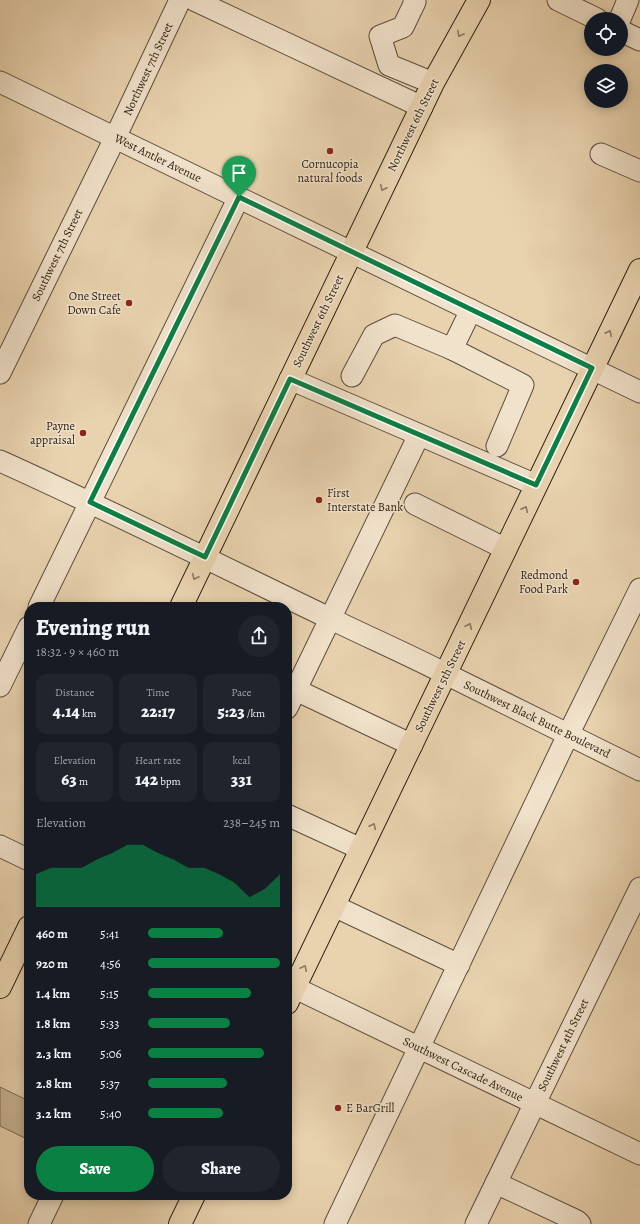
<!DOCTYPE html>
<html lang="en">
<head>
<meta charset="utf-8">
<style>
  body { margin:0; font-family:Alegreya,serif; background:#20242c; color:#f1f3f6; height:100vh; display:flex; flex-direction:column; font-size:15px; white-space:nowrap }
  * { box-sizing:border-box; margin:0 }
  p { font-size:13px; color:#9ea1a6 }
  .icon { flex:none; width:22px; height:22px; fill:none; stroke:currentColor; stroke-width:2; stroke-linecap:round; stroke-linejoin:round }
  .map { position:relative; flex:1; overflow:hidden }
  .sheet { position:absolute; left:24px; top:602px; width:268px; height:598px; display:flex; flex-direction:column; background:#171b24; border-radius:16px; box-shadow:0 2px 10px #0003 }
  .sheet>* { flex:none }
  .buttons { position:absolute; left:584px; top:12px; display:grid; gap:8px }
  .buttons a { display:grid; place-items:center; width:44px; height:44px; border-radius:50%; background:#171b24; box-shadow:0 2px 10px #0003; font-size:20px }
  .pin { position:absolute; display:grid; place-items:center; width:34px; height:34px; color:#fff; margin:-41px -17px; border-radius:50% 50% 50% 0; rotate:-45deg; box-shadow:0 0 4px #0007 }
  .pin .icon { rotate:45deg }
  .round { display:grid; place-items:center; flex:none; width:42px; height:42px; border-radius:21px; background:#20242c }
  .summary { display:flex; align-items:center; justify-content:space-between; height:68px; padding:0 12px }
  h1 { font-size:22px; font-weight:800; line-height:30px }
  .stats { display:grid; grid-template-columns:repeat(3,1fr); gap:6px; height:68px; padding:4px 12px }
  .stats div { display:grid; align-content:center; border-radius:10px; background:#20242c; text-align:center }
  .stats b { font-size:17px; font-weight:800 }
  .stats small { font-size:11px; font-weight:400 }
  .stats p { font-size:11px }
  .chart { height:112px; padding:8px 12px }
  .chart p { display:flex; justify-content:space-between }
  .chart svg { width:100%; height:72px; margin-top:4px; fill:#0b8043; opacity:.7 }
  .primary-button { display:flex; gap:8px; margin-top:auto; padding:8px 12px }
  .primary-button a { flex:1; height:46px; border-radius:24px; background:#0b8043; color:#fff; font-size:16px; font-weight:800; line-height:46px; text-align:center }
  .primary-button a+a { background:#20242c; color:#f1f3f6 }
  ul { padding:0 12px; list-style:none; font-size:13px }
  li { display:grid; grid-template-columns:64px 48px 1fr; align-items:center; height:30px }
  li i { height:10px; border-radius:5px; background:#0b8043 }
  .map>svg:first-child { display:block }
  .green { fill:#c9b595; stroke:#7b6c56 }
  .lines { fill:none; stroke-linecap:round; stroke-linejoin:round }
  .minor-casing { stroke:#5c4e3c; stroke-width:23 }
  .major-casing { stroke:#2d2216; stroke-width:24 }
  .minor { stroke:#f1e2cb; stroke-width:21 }
  .major { stroke:#e9d3af; stroke-width:22 }
  .oneway { stroke:#8b7a62 }
  .route-casing { stroke:#fff; stroke-width:8 }
  .route { stroke:#0b8043; stroke-width:5 }
  .poi-dot { fill:#8f2418; stroke:#f1e2cb; stroke-width:1.5 }
  .labels { text-anchor:middle; dominant-baseline:central; stroke-width:3; stroke-linejoin:round; paint-order:stroke }
  .street-label { font-size:12px; fill:#2d2216; stroke:#f1e2cb }
  .poi-label { font-size:12px; fill:#2d2216; stroke:#f1e2cb; text-anchor:end }
</style>
</head>
<body>
<div class="map">
<svg width="640" height="1224" viewBox="0 0 640 1224">
  <rect width="100%" height="100%" fill="#e9d3af"/>
  <filter id="stains"><feTurbulence type="fractalNoise" baseFrequency=".005" numOctaves="4"/><feColorMatrix values="0 0 0 0 .2 0 0 0 0 .09 0 0 0 0 .02 0 0 0 .5 -.17"/></filter>
  <radialGradient id="worn" r=".72"><stop offset=".6" stop-color="#630" stop-opacity="0"/><stop offset="1" stop-color="#630" stop-opacity=".3"/></radialGradient>
  <!-- green -->
  <path class="green" d="M0 1087 29 1101V1140L0 1126Z"/>
  <g class="lines">
    <!-- minor casing -->
    <g class="minor-casing">
      <g id="minor">
        <path d="M194 0 422 107"/>
        <path d="M414 0 415 2 403 27 380 36 389 65 433 83"/>
        <path d="M558 0 597 19"/>
        <path d="M620 19 628 0"/>
        <path d="M621 31 640 40"/>
        <path d="M0 82 640 392"/>
        <path d="M601 154 640 171"/>
        <path d="M471 310 452 349 523 385 497 446"/>
        <path d="M0 373 115 138 180 0"/>
        <path d="M352 376 374 335 395 325 452 349"/>
        <path d="M290 379 536 485"/>
        <path d="M0 461C111 511 219 565 329 618 368 637 409 655 448 675 512 706 576 739 640 770"/>
        <path d="M415 504 506 549"/>
        <path d="M39 607 239 197"/>
        <path d="M0 686 29 627"/>
        <path d="M296 690 412 745"/>
        <path d="M287 708 419 435"/>
        <path d="M287 815 361 849"/>
        <path d="M0 846 29 860"/>
        <path d="M334 906 459 965"/>
        <path d="M287 984 640 1154"/>
        <path d="M496 1183 577 1221 580 1224"/>
        <path d="M39 1224 53 1195"/>
        <path d="M335 1224 568 735 640 589"/>
        <path d="M476 1224 640 888"/>
      </g>
    </g>
    <!-- major casing -->
    <g class="major-casing">
      <g id="major">
        <path d="M181 607 433 83 479 0"/>
        <path d="M0 987 29 927"/>
        <path d="M287 1003 640 270"/>
        <path d="M180 1224 194 1195"/>
      </g>
    </g>
    <!-- minor -->
    <use href="#minor" class="minor"/>
    <!-- major -->
    <use href="#major" class="major"/>
  </g>
  <!-- one-way arrows -->
  <defs><path id="oneway-chevron" d="M-2-3.5L2.5 0L-2 3.5" fill="none" stroke-width="1.6" stroke-linecap="round" stroke-linejoin="round"/></defs>
  <g class="oneway">
    <use href="#oneway-chevron" transform="translate(460 34) rotate(119)"/>
    <use href="#oneway-chevron" transform="translate(383 188) rotate(116)"/>
    <use href="#oneway-chevron" transform="translate(609 333) rotate(-64)"/>
    <use href="#oneway-chevron" transform="translate(525 509) rotate(-64)"/>
    <use href="#oneway-chevron" transform="translate(195 577) rotate(116)"/>
    <use href="#oneway-chevron" transform="translate(469 626) rotate(-65)"/>
    <use href="#oneway-chevron" transform="translate(373 826) rotate(-64)"/>
    <use href="#oneway-chevron" transform="translate(304 968) rotate(-64)"/>
  </g>
  <g class="lines">
    <!-- route casing -->
    <g class="route-casing">
      <path id="route" d="M239 197 592 368 536 485 290 379 205 557 90 502Z"/>
    </g>
    <!-- route -->
    <use href="#route" class="route"/>
  </g>
  <!-- markers -->
  <g class="poi-dot">
    <circle cx="330" cy="151" r="4"/>
    <circle cx="129" cy="303" r="4"/>
    <circle cx="83" cy="433" r="4"/>
    <circle cx="319" cy="500" r="4"/>
    <circle cx="576" cy="582" r="4"/>
    <circle cx="338" cy="1108" r="4"/>
  </g>
  <g class="labels">
    <!-- street labels -->
    <g class="street-label">
      <text transform="translate(148 69) rotate(-65)">Northwest 7th Street</text>
      <text transform="translate(413 125) rotate(-64)">Northwest 6th Street</text>
      <text transform="translate(158 158) rotate(26)">West Antler Avenue</text>
      <text transform="translate(57 255) rotate(-64)">Southwest 7th Street</text>
      <text transform="translate(318 321) rotate(-64)">Southwest 6th Street</text>
      <text transform="translate(440 686) rotate(-64)">Southwest 5th Street</text>
      <text transform="translate(537 719) rotate(26)">Southwest Black Butte Boulevard</text>
      <text transform="translate(563 1045) rotate(-64)">Southwest 4th Street</text>
      <text transform="translate(463 1069) rotate(26)">Southwest Cascade Avenue</text>
    </g>
    <!-- poi labels -->
    <g class="poi-label">
      <text x="330" y="164" text-anchor="middle">Cornucopia<tspan x="330" dy="14">natural foods</tspan></text>
      <text x="121" y="296">One Street<tspan x="121" dy="14">Down Cafe</tspan></text>
      <text x="75" y="426">Payne<tspan x="75" dy="14">appraisal</tspan></text>
      <text x="327" y="493" text-anchor="start">First<tspan x="327" dy="14">Interstate Bank</tspan></text>
      <text x="568" y="575">Redmond<tspan x="568" dy="14">Food Park</tspan></text>
      <text x="346" y="1108" text-anchor="start">E BarGrill</text>
    </g>
  </g>
  <rect width="100%" height="100%" filter="url(#stains)"/>
  <rect width="100%" height="100%" fill="url(#worn)"/>
</svg>
<div class="buttons">
<a><svg class="icon" aria-label="locate" viewBox="0 0 24 24"><circle cx="12" cy="12" r="6"/><path d="M12 2v4M12 18v4M2 12h4M18 12h4"/></svg></a>
<a><svg class="icon" aria-label="layers" viewBox="0 0 24 24"><path d="M12 4l9 5-9 5-9-5zM3 14l9 5 9-5"/></svg></a>
</div>
<div class="pin" style="left:239px;top:197px;background:#1e9e55"><svg class="icon" aria-label="arrive" viewBox="0 0 24 24"><path d="M6 21V4h12l-3 4 3 4H6"/></svg></div>
<section class="sheet">
<div class="summary"><div><h1>Evening run</h1><p>18:32 · 9 × 460 m</p></div><a class="round"><svg class="icon" aria-label="share" viewBox="0 0 24 24"><path d="M12 15V3M7 8l5-5 5 5M5 13v7h14v-7"/></svg></a></div>
<div class="stats">
<div><p>Distance</p><b>4.14<small> km</small></b></div>
<div><p>Time</p><b>22:17</b></div>
<div><p>Pace</p><b>5:23<small> /km</small></b></div>
</div>
<div class="stats">
<div><p>Elevation</p><b>63<small> m</small></b></div>
<div><p>Heart rate</p><b>142<small> bpm</small></b></div>
<div><p>kcal</p><b>331</b></div>
</div>
<div class="chart"><p><span>Elevation</span>238–245 m</p>
<svg viewBox="0 0 160 44" preserveAspectRatio="none"><path d="M0 44V24L10 20L20 20L30 20L40 15L50 11L60 6L70 6L80 11L90 15L100 20L110 20L120 24L130 29L140 38L150 33L160 24V44z"/></svg>
</div>
<ul>
<li><b>460 m</b>5:41<i style="width:57%"></i></li>
<li><b>920 m</b>4:56<i style="width:100%"></i></li>
<li><b>1.4 km</b>5:15<i style="width:78%"></i></li>
<li><b>1.8 km</b>5:33<i style="width:62%"></i></li>
<li><b>2.3 km</b>5:06<i style="width:88%"></i></li>
<li><b>2.8 km</b>5:37<i style="width:60%"></i></li>
<li><b>3.2 km</b>5:40<i style="width:57%"></i></li>
</ul>
<div class="primary-button"><a>Save</a><a>Share</a></div>
</section>
</div>
</body>
</html>
